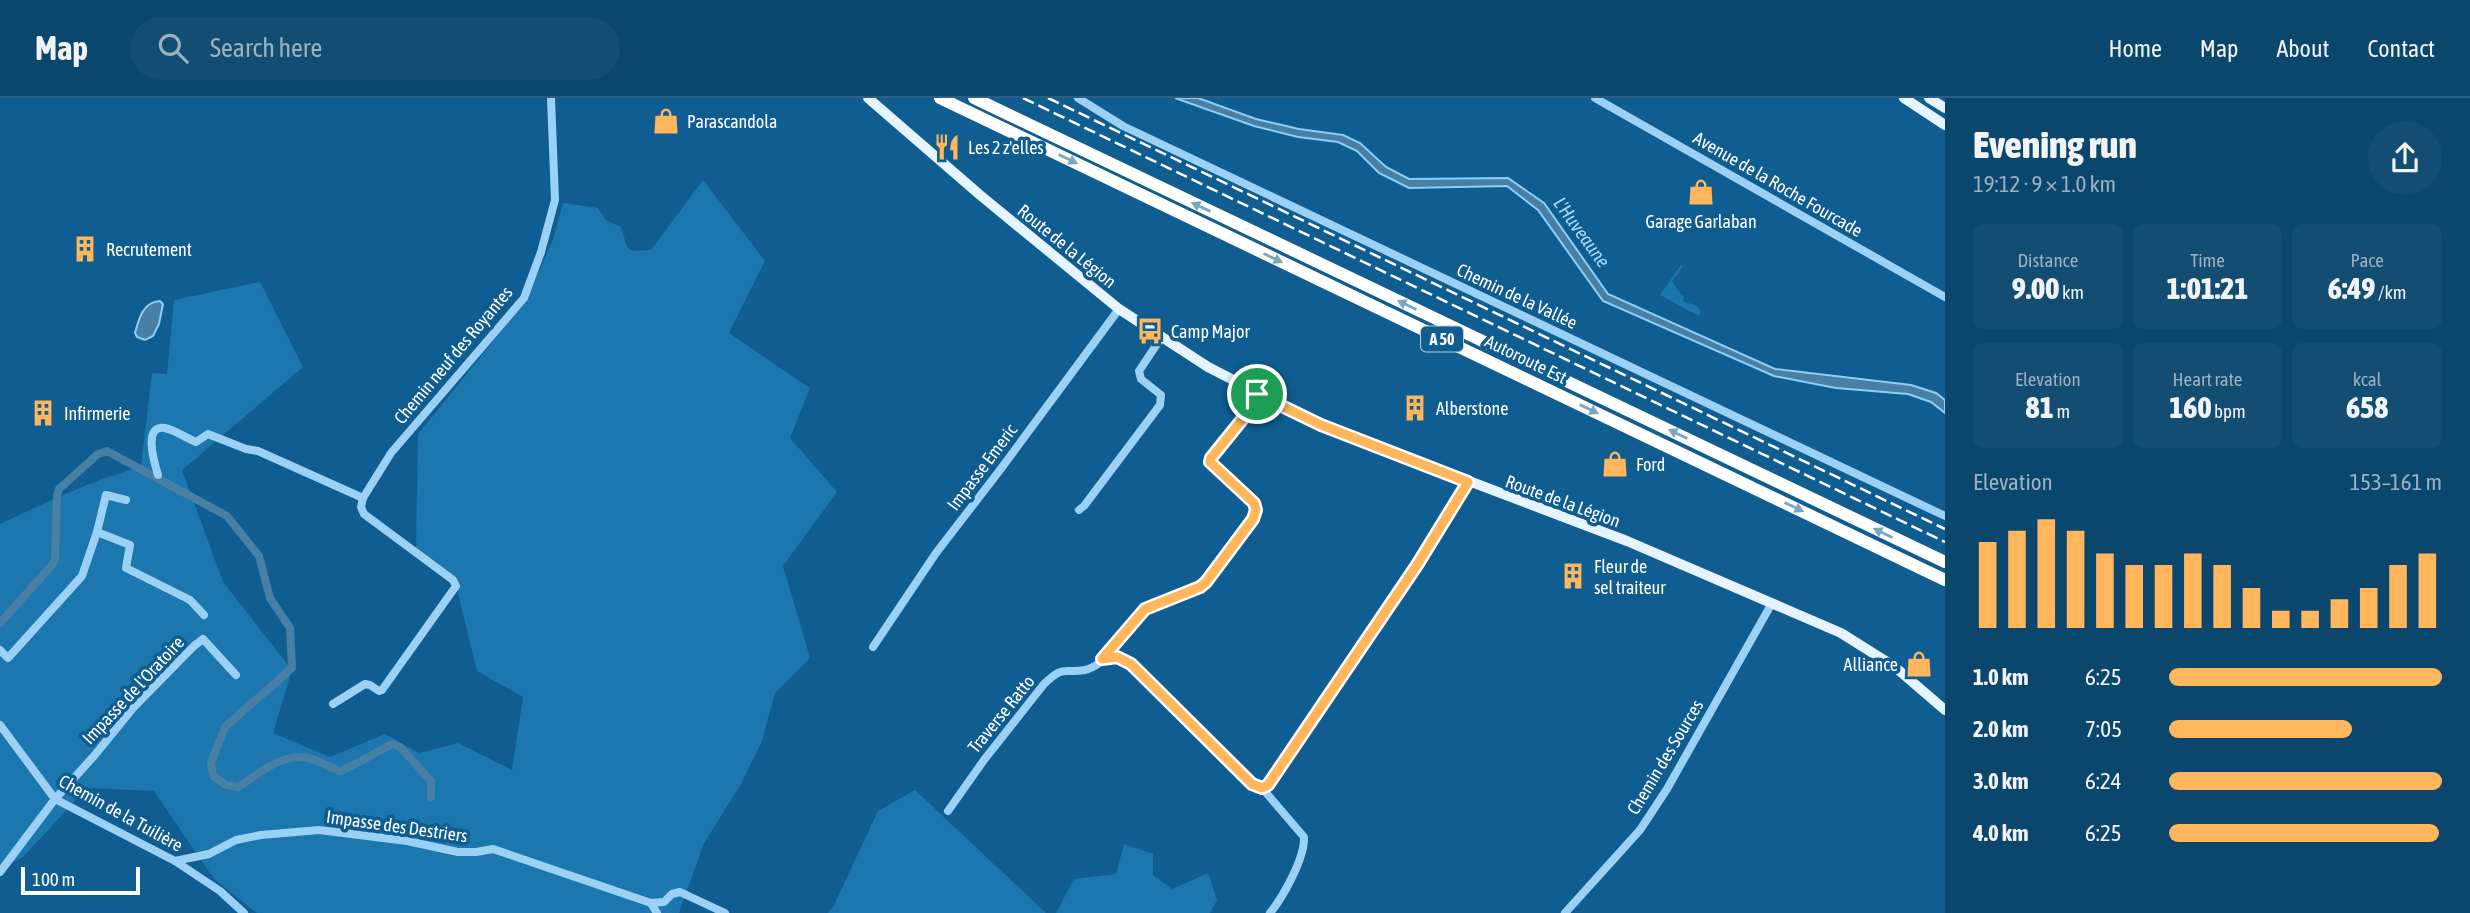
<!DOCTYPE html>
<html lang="en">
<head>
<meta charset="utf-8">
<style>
  body { margin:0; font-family:"Asap Condensed",sans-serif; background:#144d72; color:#f1f3f6; height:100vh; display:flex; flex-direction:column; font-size:26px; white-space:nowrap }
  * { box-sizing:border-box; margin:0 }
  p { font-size:23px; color:#9ab1c2 }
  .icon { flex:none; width:38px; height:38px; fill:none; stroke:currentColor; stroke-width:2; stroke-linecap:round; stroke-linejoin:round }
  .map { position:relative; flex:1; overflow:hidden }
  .panel { display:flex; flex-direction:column; background:#0b466d; width:525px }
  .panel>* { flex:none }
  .scale { position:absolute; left:21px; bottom:18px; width:119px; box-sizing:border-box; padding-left:7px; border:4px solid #fff; border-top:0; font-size:19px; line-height:24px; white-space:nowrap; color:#fff; -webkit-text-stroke:5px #0f5d91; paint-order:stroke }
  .pin { position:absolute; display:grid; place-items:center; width:60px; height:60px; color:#fff; margin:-30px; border:4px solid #fff; border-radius:50%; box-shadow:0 2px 7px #0007 }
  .round { display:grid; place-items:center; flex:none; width:74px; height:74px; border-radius:37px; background:#144d72 }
  .headline { display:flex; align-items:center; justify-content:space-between; height:119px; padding:0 28px }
  h1 { font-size:38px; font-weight:800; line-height:52px }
  .figures { display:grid; grid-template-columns:repeat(3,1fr); gap:10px; height:119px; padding:7px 28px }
  .figures div { display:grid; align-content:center; border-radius:10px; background:#144d72; text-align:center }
  .figures b { font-size:30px; font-weight:800 }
  .figures small { font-size:19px; font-weight:400 }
  .figures p { font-size:19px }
  .chart { height:196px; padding:14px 28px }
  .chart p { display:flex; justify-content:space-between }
  .chart svg { width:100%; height:126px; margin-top:7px; stroke:#ffb65c; stroke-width:6 }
  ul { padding:0 28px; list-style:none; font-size:23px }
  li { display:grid; grid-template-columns:112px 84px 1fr; align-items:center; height:52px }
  li i { height:18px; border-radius:9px; background:#ffb65c }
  header { display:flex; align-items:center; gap:42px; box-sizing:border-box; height:98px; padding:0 35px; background:#0b466d; border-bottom:2px solid #2b5e80 }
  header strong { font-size:33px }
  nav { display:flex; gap:38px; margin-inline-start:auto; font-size:24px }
  .search { width:490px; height:63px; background:#144d72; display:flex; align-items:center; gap:18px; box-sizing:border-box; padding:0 24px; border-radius:38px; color:#9ab1c2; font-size:26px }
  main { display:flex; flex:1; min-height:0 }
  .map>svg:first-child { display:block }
  .green { fill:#1d77af }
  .water { fill:#487fa5; stroke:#8bcff7; stroke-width:2 }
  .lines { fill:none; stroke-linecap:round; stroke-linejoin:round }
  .canal { stroke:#487fa5; stroke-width:8 }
  .minor { stroke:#9ad1f4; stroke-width:8 }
  .major { stroke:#e6f4ff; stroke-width:10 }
  .highway { stroke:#fff; stroke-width:12 }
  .rail { stroke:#fff; stroke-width:2.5; stroke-dasharray:12 5; stroke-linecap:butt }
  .oneway { fill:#7ba6c2 }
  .route-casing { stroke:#fff; stroke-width:14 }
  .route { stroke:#ffb65c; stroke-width:9 }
  .labels { text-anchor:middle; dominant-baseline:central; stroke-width:7; stroke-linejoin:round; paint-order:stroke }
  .shield { fill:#0f5d91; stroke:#b7cede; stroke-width:2 }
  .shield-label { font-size:16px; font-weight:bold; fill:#fff }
  .poi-label { font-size:18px; fill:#fff; stroke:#0f5d91; text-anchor:start }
  .street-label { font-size:18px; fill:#fff; stroke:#0f5d91 }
  .water-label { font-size:19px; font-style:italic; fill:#a6dafb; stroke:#0f5d91 }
</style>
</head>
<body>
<header>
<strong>Map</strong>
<div class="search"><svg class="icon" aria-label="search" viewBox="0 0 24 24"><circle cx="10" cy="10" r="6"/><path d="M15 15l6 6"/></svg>Search here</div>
<nav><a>Home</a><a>Map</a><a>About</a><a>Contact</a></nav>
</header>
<main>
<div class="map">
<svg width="1945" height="815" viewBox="0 0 1945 815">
  <rect width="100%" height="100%" fill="#0f5d91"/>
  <!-- green -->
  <g class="green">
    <path d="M703 82 765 163 729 235 810 290 790 340 837 394 783 468 810 560 775 595 762 643 740 688 704 745 679 815H257L214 781 154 693 87 690 23 759 0 771V426C47 404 92 382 141 369L152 275 167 276 174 202 260 184 303 269 182 372 223 484 292 572 273 635 330 659 385 636 419 655 458 645 512 672 523 599 477 573 455 483 416 450 418 336 527 201 554 139 563 105 598 110 606 122 621 129 627 149 633 153 651 152Z"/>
    <path d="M1681 167 1683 169 1672 183 1679 194 1684 198 1683 203 1696 208 1701 213 1699 218 1660 197Z"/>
    <path d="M915 692 1046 815H828L834 807 878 713Z"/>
    <path d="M1124 746 1153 756V777L1172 791 1208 775 1217 802 1210 815H1056L1074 781 1116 776Z"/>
  </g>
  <!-- water -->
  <g class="water">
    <path d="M1175 0H1198L1256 21 1299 31 1343 37 1360 45 1386 69 1409 81 1508 80 1544 105 1608 196 1775 271 1911 287 1936 295 1945 302V315L1931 304 1908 296 1836 290 1774 278 1603 203 1538 112 1507 88 1409 90 1379 75 1357 53 1338 44 1298 39 1254 28Z"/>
    <path d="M160 203 163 206 159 226 153 238 145 242 137 239 135 235C139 220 143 204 160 203Z"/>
  </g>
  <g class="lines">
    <!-- canal -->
    <path class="canal" d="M0 525 52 467 55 461 57 398 59 391 98 356 107 353 227 418 259 458 270 500 290 530 292 570 225 629 211 665 213 678 226 687 239 689C259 675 281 655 308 660 318 662 329 669 339 673L344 672 392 646 400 649 431 683V699"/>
    <!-- minor -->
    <g class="minor">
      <path d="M1078 0 1123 28 1945 418"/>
      <path d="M1595 0 1945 199"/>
      <path d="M158 377C155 367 142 326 165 330 175 332 186 340 196 344L208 336 246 351 258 353 363 400"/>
      <path d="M1079 412 1084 408 1160 307 1161 297 1141 281 1139 273 1161 240"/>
      <path d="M97 434 106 397 126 402"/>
      <path d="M873 549 936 455 1000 372 1119 211"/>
      <path d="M0 552 8 560 82 478 97 434 130 447 126 470 190 502 204 517"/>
      <path d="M1102 561 1145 511 1200 489 1206 484 1253 421 1256 412 1254 405 1210 364 1211 360 1249 313 1257 296"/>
      <path d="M333 606 365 586 370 587 379 593 382 592 456 488 453 482 364 416 361 409 363 400 391 355 524 200 541 154 555 102 551 0"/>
      <path d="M0 627 55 701 175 763 220 793 244 815"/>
      <path d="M1262 690 1304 739C1305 760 1283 799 1270 815"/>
      <path d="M948 713 984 662 1044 586C1065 566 1062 576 1085 572 1104 568 1106 548 1131 566L1252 686 1262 690 1268 686 1417 467 1468 385"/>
      <path d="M175 763 209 756 236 742 261 737 319 732 407 743 458 754H476L493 751 651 805 664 804 672 796 680 794 725 815"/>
      <path d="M0 774 55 701 94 658 134 609 194 548 203 541 236 577"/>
      <path d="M651 805 657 815"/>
      <path d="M1565 815 1640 732 1667 691 1772 505"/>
    </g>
    <!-- major -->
    <g class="major">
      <path d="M868 0 980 97 1119 211 1208 269 1321 327 1627 443 1841 535 1895 569 1945 612"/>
      <path d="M1904 0 1945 27"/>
      <path d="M1929 0 1945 10"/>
    </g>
    <!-- highway -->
    <g class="highway">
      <path d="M940 0 1945 482"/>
      <path d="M974 0 1945 464"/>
    </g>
    <!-- rail -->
    <g class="rail">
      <path d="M1023 0 1945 444"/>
      <path d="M1048 0 1945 431"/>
    </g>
  </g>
  <!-- one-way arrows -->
  <defs><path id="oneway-solid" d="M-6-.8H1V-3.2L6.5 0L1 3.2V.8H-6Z" transform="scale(1.75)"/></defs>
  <g class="oneway">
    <use href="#oneway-solid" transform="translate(1068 61) rotate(26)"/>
    <use href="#oneway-solid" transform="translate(1201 109) rotate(-155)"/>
    <use href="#oneway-solid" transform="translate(1273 160) rotate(26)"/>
    <use href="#oneway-solid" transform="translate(1407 207) rotate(-155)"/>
    <use href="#oneway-solid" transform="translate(1589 311) rotate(26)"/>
    <use href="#oneway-solid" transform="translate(1678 336) rotate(-154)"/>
    <use href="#oneway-solid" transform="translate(1794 409) rotate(26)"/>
    <use href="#oneway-solid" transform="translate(1883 435) rotate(-154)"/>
  </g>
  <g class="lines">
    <!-- route casing -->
    <g class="route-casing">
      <path id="route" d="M1257 296 1321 327 1468 384 1417 467 1268 687 1262 690 1252 686 1131 566 1117 559 1102 561 1145 511 1200 489 1206 484 1253 421 1256 412 1254 405 1210 364 1211 360 1249 313Z"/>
    </g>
    <!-- route -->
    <use href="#route" class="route"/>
  </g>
  <!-- icons -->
  <defs>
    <g id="shop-bare" transform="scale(2.1)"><path d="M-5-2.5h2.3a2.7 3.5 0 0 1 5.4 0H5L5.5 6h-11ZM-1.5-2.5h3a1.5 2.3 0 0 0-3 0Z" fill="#ffb65c" stroke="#0f5d91" stroke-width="2.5" paint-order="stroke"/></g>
    <g id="restaurant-bare" transform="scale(2.1)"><path d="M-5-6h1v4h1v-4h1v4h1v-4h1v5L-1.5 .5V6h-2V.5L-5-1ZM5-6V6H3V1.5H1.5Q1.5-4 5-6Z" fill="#ffb65c" stroke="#0f5d91" stroke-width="2.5" paint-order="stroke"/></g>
    <g id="building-bare" transform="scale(2.1)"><path d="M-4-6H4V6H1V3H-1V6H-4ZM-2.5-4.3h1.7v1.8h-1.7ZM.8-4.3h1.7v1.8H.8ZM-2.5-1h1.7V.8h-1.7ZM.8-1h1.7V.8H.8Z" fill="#ffb65c" stroke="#0f5d91" stroke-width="2.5" paint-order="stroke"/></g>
    <g id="bus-bare" transform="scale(2.1)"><path d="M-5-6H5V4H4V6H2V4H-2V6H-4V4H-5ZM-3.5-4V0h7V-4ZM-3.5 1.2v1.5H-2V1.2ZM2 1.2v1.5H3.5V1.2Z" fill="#ffb65c" stroke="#0f5d91" stroke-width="2.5" paint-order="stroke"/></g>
  </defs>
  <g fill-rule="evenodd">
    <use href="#shop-bare" x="666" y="23"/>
    <use href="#restaurant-bare" x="947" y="49"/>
    <use href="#shop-bare" x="1701" y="94"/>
    <use href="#building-bare" x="85" y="151"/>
    <use href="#bus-bare" x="1150" y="233"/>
    <use href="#building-bare" x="1415" y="310"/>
    <use href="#building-bare" x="43" y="315"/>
    <use href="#shop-bare" x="1615" y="366"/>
    <use href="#building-bare" x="1573" y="478"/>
    <use href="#shop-bare" x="1919" y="566"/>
  </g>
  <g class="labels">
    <!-- shield labels -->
    <rect class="shield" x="1421" y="228.5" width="42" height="25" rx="5"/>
    <g class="shield-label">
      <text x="1442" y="241">A 50</text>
    </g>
    <!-- poi labels -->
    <g class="poi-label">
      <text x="687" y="23">Parascandola</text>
      <text x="968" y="49">Les 2 z'elles</text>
      <text x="1701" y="123" text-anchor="middle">Garage Garlaban</text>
      <text x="106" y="151">Recrutement</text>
      <text x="1171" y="233">Camp Major</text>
      <text x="1436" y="310">Alberstone</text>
      <text x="64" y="315">Infirmerie</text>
      <text x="1636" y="366">Ford</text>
      <text x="1594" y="468">Fleur de<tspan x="1594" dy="21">sel traiteur</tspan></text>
      <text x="1898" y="566" text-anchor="end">Alliance</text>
    </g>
    <!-- street labels -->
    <g class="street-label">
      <text transform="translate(1778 86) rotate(30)">Avenue de la Roche Fourcade</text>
      <text transform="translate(1067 148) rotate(39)">Route de la Légion</text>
      <text transform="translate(1517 198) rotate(25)">Chemin de la Vallée</text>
      <text transform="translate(453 257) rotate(-50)">Chemin neuf des Royantes</text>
      <text transform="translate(1526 261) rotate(26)">Autoroute Est</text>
      <text transform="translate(982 369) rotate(-53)">Impasse Emeric</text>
      <text transform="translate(1563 403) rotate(20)">Route de la Légion</text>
      <text transform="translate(133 592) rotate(-47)">Impasse de l'Oratoire</text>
      <text transform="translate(1001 616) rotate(-51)">Traverse Ratto</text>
      <text transform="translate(1665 659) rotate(-59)">Chemin des Sources</text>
      <text transform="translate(121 715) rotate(29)">Chemin de la Tuilière</text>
      <text transform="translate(397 728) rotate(8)">Impasse des Destriers</text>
    </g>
    <!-- water labels -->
    <g class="water-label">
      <text transform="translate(1582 134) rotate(54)">L'Huveaune</text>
    </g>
  </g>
</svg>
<div class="scale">100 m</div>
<div class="pin" style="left:1257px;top:296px;background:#1e9e55"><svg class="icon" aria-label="arrive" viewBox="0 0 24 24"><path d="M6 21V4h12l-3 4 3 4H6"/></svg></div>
</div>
<section class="panel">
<div class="headline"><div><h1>Evening run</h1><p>19:12 · 9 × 1.0 km</p></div><a class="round"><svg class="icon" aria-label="share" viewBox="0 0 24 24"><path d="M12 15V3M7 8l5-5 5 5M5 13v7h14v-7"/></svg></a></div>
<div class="figures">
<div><p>Distance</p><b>9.00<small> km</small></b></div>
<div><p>Time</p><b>1:01:21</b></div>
<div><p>Pace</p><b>6:49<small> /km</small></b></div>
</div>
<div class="figures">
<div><p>Elevation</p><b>81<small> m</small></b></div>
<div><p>Heart rate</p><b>160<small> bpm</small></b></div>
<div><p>kcal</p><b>658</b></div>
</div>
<div class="chart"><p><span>Elevation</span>153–161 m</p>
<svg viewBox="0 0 160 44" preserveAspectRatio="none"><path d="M5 44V14M15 44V10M25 44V6M35 44V10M45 44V18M55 44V22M65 44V22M75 44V18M85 44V22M95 44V30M105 44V38M115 44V38M125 44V34M135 44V30M145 44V22M155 44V18"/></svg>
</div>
<ul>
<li><b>1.0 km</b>6:25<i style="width:100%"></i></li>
<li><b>2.0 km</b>7:05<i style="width:67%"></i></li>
<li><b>3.0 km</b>6:24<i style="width:100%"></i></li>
<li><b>4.0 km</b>6:25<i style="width:99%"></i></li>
</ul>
</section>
</main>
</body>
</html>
